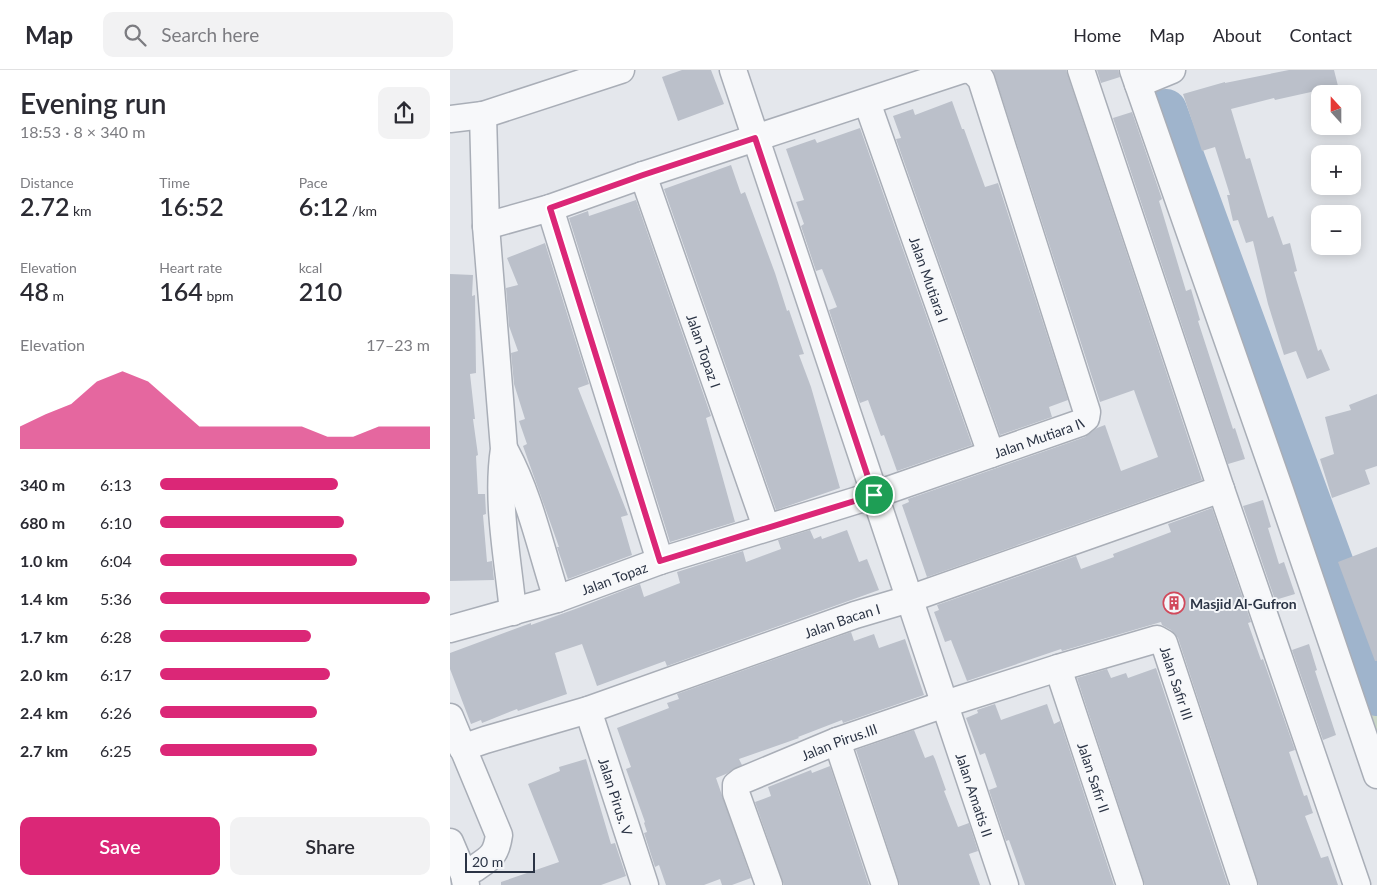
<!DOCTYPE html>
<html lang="en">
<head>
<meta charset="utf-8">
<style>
  body { margin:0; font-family:Lato,sans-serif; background:#f2f2f3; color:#2b2b33; height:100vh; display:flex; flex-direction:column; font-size:19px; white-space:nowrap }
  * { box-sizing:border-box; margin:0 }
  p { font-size:16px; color:#7c7c81 }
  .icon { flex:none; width:28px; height:28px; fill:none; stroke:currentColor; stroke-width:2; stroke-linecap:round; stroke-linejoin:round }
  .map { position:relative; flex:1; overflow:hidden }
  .side { display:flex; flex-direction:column; background:#fff; width:450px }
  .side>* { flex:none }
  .needle { width:32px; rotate:339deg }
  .tools { position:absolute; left:861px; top:15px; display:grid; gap:10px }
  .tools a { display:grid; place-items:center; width:50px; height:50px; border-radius:10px; background:#fff; box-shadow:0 2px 12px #0003; font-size:25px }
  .scale { position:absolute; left:15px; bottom:12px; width:70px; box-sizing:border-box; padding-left:5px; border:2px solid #2b3445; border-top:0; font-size:14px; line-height:18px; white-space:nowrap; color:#2b3445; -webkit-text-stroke:4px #f4f6f9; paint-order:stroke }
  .pin { position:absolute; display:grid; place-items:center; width:42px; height:42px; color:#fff; margin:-21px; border:2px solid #fff; border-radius:50%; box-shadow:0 1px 5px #0007 }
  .round { display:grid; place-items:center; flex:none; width:52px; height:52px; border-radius:10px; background:#f2f2f3 }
  .headline { display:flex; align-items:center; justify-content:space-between; height:85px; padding:0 20px }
  h1 { font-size:28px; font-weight:600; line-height:38px }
  .metrics { display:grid; grid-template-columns:repeat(3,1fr); gap:8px; height:85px; padding:5px 20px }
  .metrics div { display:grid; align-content:center }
  .metrics b { font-size:25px; font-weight:600 }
  .metrics small { font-size:14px; font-weight:400 }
  .metrics p { font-size:14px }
  .chart { height:140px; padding:10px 20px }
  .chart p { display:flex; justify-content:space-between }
  .chart svg { width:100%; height:90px; margin-top:5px; fill:#db2777; opacity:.7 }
  .cta { display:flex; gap:10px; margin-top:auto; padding:10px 20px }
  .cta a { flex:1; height:58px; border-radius:10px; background:#db2777; color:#fff; font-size:20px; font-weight:600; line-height:58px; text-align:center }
  .cta a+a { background:#f2f2f3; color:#2b2b33 }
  ul { padding:0 20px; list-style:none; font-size:16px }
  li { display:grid; grid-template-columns:80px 60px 1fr; align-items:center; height:38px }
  li i { height:12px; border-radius:6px; background:#db2777 }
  header { display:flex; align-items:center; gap:30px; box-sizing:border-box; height:70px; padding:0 25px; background:#fff; border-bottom:1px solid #e1e1e2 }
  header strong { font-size:24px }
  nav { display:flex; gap:28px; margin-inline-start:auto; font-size:18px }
  .search { width:350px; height:45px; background:#f2f2f3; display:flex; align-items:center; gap:12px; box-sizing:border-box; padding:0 18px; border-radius:10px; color:#7c7c81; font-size:19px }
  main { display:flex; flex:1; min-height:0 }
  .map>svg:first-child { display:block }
  .green { fill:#c9d6c5 }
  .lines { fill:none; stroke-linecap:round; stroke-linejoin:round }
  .river { stroke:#9fb4cc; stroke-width:42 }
  .building { fill:#bbc0ca }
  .minor-casing { stroke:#a9aeb7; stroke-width:29 }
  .minor { stroke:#f7f8fa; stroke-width:26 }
  .route-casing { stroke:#fff; stroke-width:10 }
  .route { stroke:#db2777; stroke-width:6 }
  .labels { text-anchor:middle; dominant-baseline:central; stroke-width:4; stroke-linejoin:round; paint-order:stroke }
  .street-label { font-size:14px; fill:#2b3445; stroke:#f4f6f9 }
  .poi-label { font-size:14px; font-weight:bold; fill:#2b3445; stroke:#f4f6f9; text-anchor:start }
</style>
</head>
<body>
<header>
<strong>Map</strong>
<div class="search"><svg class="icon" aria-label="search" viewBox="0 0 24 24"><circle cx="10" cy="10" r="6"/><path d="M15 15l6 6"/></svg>Search here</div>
<nav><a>Home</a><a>Map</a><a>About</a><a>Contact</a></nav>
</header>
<main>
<section class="side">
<div class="headline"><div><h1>Evening run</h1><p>18:53 · 8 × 340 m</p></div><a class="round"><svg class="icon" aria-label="share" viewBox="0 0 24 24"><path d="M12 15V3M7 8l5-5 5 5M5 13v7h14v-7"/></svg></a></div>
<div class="metrics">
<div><p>Distance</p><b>2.72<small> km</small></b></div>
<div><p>Time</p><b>16:52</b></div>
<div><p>Pace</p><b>6:12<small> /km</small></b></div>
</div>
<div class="metrics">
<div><p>Elevation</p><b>48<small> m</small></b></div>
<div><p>Heart rate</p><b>164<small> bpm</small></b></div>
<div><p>kcal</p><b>210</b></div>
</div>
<div class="chart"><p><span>Elevation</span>17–23 m</p>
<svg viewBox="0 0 160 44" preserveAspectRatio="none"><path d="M0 44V33L10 27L20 22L30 11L40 6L50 11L60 22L70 33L80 33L90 33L100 33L110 33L120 38L130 38L140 33L150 33L160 33V44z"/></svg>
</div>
<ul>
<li><b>340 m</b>6:13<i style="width:66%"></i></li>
<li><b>680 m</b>6:10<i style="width:68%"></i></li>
<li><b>1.0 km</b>6:04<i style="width:73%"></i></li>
<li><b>1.4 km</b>5:36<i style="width:100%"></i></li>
<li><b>1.7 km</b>6:28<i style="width:56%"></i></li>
<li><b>2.0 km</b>6:17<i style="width:63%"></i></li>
<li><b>2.4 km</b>6:26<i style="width:58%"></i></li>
<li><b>2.7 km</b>6:25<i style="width:58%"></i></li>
</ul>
<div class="cta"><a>Save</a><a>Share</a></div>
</section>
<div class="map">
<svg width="927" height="815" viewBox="0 0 927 815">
  <rect width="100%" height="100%" fill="#e4e7ec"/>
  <!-- green -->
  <path class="green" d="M683 0H704L716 40 901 543 927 624V705Z"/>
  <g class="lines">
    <!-- river -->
    <path class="river" d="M716 40 901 543 927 625"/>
  </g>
  <!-- building -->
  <g class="building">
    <path d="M232 0H261L274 34 228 51 212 7Z"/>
    <path d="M543 0H616L752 410 477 507 452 435 459 432 458 429 635 367 647 358 655 355 671 401 708 387 684 320 650 332Z"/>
    <path d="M647 0H668L670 7 651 13Z"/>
    <path d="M839 0H884L888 16 825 30 824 28 781 39 796 89 800 88 818 148 823 146 833 175 840 173 847 201 844 202 868 281 871 279 880 300 857 309 846 281 834 285 818 234 803 171 796 173 788 150 783 151 777 125H780L765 77 752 81 733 24 775 12V13Z"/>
    <path d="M502 31 512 59H514L535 117 548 113 618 330 599 337 602 347 550 365 446 69 451 68 443 46 463 39 465 45Z"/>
    <path d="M682 42 712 129 709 131 736 221 741 219 750 250 748 251 783 359 785 358 795 389 778 394 663 48Z"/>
    <path d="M410 58 522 375 447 401 434 365 431 366 418 330 410 333 407 325 379 240 387 237 372 199 366 201 351 156 354 154 346 132 354 130 336 79 365 69 367 73Z"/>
    <path d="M281 95 291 124 295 122 325 203 337 241 339 240 354 284 349 285 361 317 390 418 326 440 214 119Z"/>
    <path d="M186 130 261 346 256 348 285 452 220 472 119 148 138 141 139 146Z"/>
    <path d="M95 173 139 314 128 318 178 445 171 447 182 485 118 509 107 477H109L73 376 77 374 69 351 75 349 64 314 61 283 68 281 59 256 56 218 68 215 57 188Z"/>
    <path d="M0 204 23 205 22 226 25 225 26 303 20 304 25 349H23L28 385 26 386 28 424H35L36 444 33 445 37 492 42 491 44 510 0 511Z"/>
    <path d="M927 324V396L915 400 920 414 882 428 870 389 884 384 875 347 901 340 899 335Z"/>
    <path d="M813 430 821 457 818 458 829 494 834 492 845 524 825 530 793 436Z"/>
    <path d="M762 438 801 552 798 553 811 590 813 589 845 680 839 682 854 726 857 725 863 743 855 746 871 788 878 786 888 815H809L728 568 721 560 712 555 711 552 612 581 611 579 517 611 501 570 495 572 484 542 489 540 487 535 626 486 631 499 664 487 663 484 721 462 718 454Z"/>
    <path d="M360 460 364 469 371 466 372 469 397 460 409 492 417 489 429 520 217 596 215 591 147 616 132 574 105 583 117 624 68 641 67 639 32 653 31 650 21 654 0 599V583L81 553V555L128 538 190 514 194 527 230 513 227 502 293 481 296 492 331 479 328 470Z"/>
    <path d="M927 477V591H925L888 492Z"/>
    <path d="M401 562 404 571 424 564 429 578 455 569 474 625 393 653 392 650 348 667 349 668 289 689 292 695 276 704 266 708 301 808 282 815H272L270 809 254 815H216L209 795 205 797 194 763 197 762 194 753 195 752 176 699 181 697 167 658 219 638 217 633 229 629 227 624Z"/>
    <path d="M859 574 867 600 865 601 886 665 873 670 842 580Z"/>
    <path d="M706 598 778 815H695L627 608 657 599 661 608 676 603 678 608Z"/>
    <path d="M545 634 551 650 597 634 604 654 610 651 664 815H575L559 770 556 771 539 720 547 717 535 683 530 685 516 648 528 643 527 640Z"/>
    <path d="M464 660 475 688 483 685 485 689 496 720 494 721 508 757 519 753 528 781 519 784 530 815H450L406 680Z"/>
    <path d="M136 689 161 774 165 773 176 806 151 815H51V812L109 792 78 714 110 701 109 697Z"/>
    <path d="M380 696 419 815H334L305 732 321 726 318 717 361 700 362 703Z"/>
  </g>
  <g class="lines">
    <!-- minor casing -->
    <g class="minor-casing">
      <g id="minor">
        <path id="s1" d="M283 0 555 815"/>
        <path d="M631 0 771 419 907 815"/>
        <path d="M683 0 830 420 927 705"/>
        <path d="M688 14 722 0"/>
        <path id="s2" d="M417 32 541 384"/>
        <path d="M33 45 36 156 54 379C46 432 58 489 63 542"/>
        <path d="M0 49 33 45 171 0"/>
        <path id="s3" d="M193 105 316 457"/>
        <path d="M100 138 210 491"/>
        <path d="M36 156 100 138 193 105 512 0"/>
        <path d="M56 382C80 427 91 480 107 529"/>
        <path id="s4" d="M0 559 107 529 210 491 424 425 630 353 636 348 637 342 531 9 523 1 518 0"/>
        <path id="s5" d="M608 598 680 815"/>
        <path id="s6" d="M138 640 195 815"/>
        <path d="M0 647 49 765C46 786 40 788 24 799"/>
        <path d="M387 671 435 815"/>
        <path id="s7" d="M12 678 35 670 138 640 405 545 459 529 771 419"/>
        <path d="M0 772 14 805 16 815"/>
        <path id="s8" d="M319 815 286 723V715L291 711 387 671 495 634 608 598 707 569 714 573 794 815"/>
      </g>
    </g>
    <!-- minor -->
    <use href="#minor" class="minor"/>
  </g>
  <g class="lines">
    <!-- route casing -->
    <g class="route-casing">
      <path id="route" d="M305 68 424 425 210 491 100 138 193 105Z"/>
    </g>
    <!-- route -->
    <use href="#route" class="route"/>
  </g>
  <!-- icons -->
  <defs>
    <g id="building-ring" transform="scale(1.125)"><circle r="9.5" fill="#f4f6f9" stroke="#d1495b" stroke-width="1.5"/><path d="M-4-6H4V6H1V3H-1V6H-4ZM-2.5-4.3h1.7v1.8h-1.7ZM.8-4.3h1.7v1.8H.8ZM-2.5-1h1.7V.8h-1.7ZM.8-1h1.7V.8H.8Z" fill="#d1495b"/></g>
  </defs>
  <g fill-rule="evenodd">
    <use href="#building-ring" x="724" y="533"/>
  </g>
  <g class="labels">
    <!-- street labels -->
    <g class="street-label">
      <text stroke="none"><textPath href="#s2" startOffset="188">Jalan Mutiara I</textPath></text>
      <text stroke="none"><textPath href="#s3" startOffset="186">Jalan Topaz I</textPath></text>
      <text stroke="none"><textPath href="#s4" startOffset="619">Jalan Mutiara II</textPath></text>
      <text stroke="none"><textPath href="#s4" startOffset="172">Jalan Topaz</textPath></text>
      <text stroke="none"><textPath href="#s7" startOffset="401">Jalan Bacan I</textPath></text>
      <text stroke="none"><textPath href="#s8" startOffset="602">Jalan Safir III</textPath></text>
      <text stroke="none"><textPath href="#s8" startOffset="218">Jalan Pirus.III</textPath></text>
      <text stroke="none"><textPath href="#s5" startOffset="115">Jalan Safir II</textPath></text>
      <text stroke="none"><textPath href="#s1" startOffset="764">Jalan Amatis II</textPath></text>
      <text stroke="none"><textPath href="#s6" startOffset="91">Jalan Pirus. V</textPath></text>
    </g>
    <!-- poi labels -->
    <g class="poi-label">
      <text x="740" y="533">Masjid Al-Gufron</text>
    </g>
  </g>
</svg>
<div class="tools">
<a><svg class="needle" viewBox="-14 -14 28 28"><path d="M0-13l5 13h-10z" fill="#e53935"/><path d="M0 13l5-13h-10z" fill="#7c7c81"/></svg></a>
<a>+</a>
<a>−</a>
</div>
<div class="scale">20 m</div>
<div class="pin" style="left:424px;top:425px;background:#1e9e55"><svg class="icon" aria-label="arrive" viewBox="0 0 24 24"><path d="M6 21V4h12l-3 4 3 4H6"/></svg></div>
</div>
</main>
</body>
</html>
